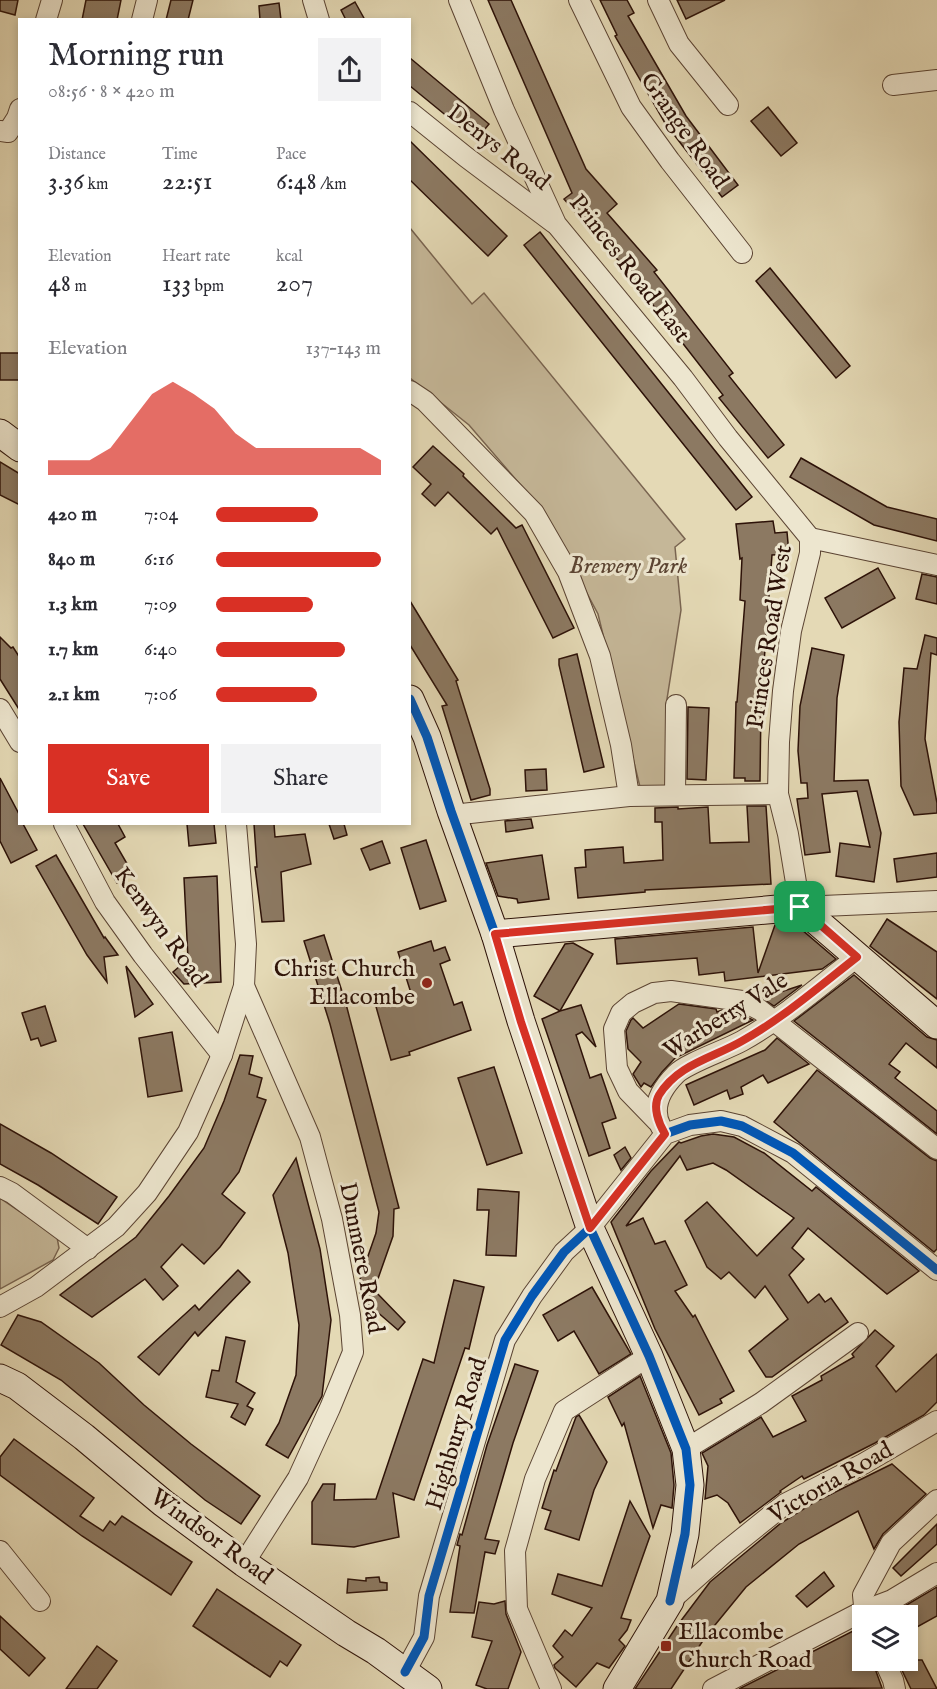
<!DOCTYPE html>
<html lang="en">
<head>
<meta charset="utf-8">
<style>
  body { margin:0; font-family:"IM FELL English",serif; background:#f2f2f3; color:#2b2b33; height:100vh; display:flex; flex-direction:column; font-size:22px; white-space:nowrap }
  * { box-sizing:border-box; margin:0 }
  p { font-size:20px; color:#7c7c81 }
  .icon { flex:none; width:33px; height:33px; fill:none; stroke:currentColor; stroke-width:2; stroke-linecap:round; stroke-linejoin:round }
  .map { position:relative; flex:1; overflow:hidden }
  .drawer { position:absolute; left:18px; top:18px; width:393px; height:807px; display:flex; flex-direction:column; background:#fff; border-radius:0px; box-shadow:0 3px 9px #0003 }
  .drawer>* { flex:none }
  .controls { position:absolute; left:852px; top:1605px; display:grid; gap:12px }
  .controls a { display:grid; place-items:center; width:66px; height:66px; border-radius:0px; background:#fff; box-shadow:0 3px 9px #0003; font-size:30px }
  .pin { position:absolute; display:grid; place-items:center; width:51px; height:51px; color:#fff; margin:-26px; border-radius:12px; box-shadow:0 3px 9px #0006 }
  .round { display:grid; place-items:center; flex:none; width:63px; height:63px; border-radius:0px; background:#f2f2f3 }
  .overview { display:flex; align-items:center; justify-content:space-between; height:102px; padding:0 30px }
  h1 { font-size:33px; font-weight:600; line-height:45px }
  .figures { display:grid; grid-template-columns:repeat(3,1fr); gap:9px; height:102px; padding:6px 30px }
  .figures div { display:grid; align-content:center }
  .figures b { font-size:26px; font-weight:600 }
  .figures small { font-size:16px; font-weight:400 }
  .figures p { font-size:16px }
  .chart { height:168px; padding:12px 30px }
  .chart p { display:flex; justify-content:space-between }
  .chart svg { width:100%; height:108px; margin-top:6px; fill:#d93025; opacity:.7 }
  .action { display:flex; gap:12px; margin-top:auto; padding:12px 30px }
  .action a { flex:1; height:69px; border-radius:0px; background:#d93025; color:#fff; font-size:24px; font-weight:600; line-height:69px; text-align:center }
  .action a+a { background:#f2f2f3; color:#2b2b33 }
  ul { padding:0 30px; list-style:none; font-size:20px }
  li { display:grid; grid-template-columns:96px 72px 1fr; align-items:center; height:45px }
  li i { height:15px; border-radius:8px; background:#d93025 }
  .map>svg:first-child { display:block }
  .green { fill:#c5b798; stroke:#796450; stroke-width:1.5 }
  .building { fill:#8c7962; stroke:#2d1208; stroke-width:1.5 }
  .lines { fill:none; stroke-linecap:round; stroke-linejoin:round }
  .street-casing { stroke:#5b4433; stroke-width:22 }
  .secondary-casing { stroke:#2d1208; stroke-width:29 }
  .street { stroke:#ede6cf; stroke-width:20 }
  .secondary { stroke:#ede6cf; stroke-width:27 }
  .cycleway-casing { stroke:#ede6cf; stroke-width:13 }
  .cycleway { stroke:#0057b8; stroke-width:9 }
  .route-casing { stroke:#fff; stroke-width:12 }
  .route { stroke:#d93025; stroke-width:8 }
  .poi-dot { fill:#8f2418; stroke:#ede6cf; stroke-width:2 }
  .labels { text-anchor:middle; dominant-baseline:central; stroke-width:6; stroke-linejoin:round; paint-order:stroke }
  .street-label { font-size:24px; fill:#2d1208; stroke:#ede6cf }
  .park-label { font-size:24px; font-style:italic; fill:#5b4433; stroke:#ede6cf }
  .poi-label { font-size:24px; fill:#2d1208; stroke:#ede6cf; text-anchor:end }
</style>
</head>
<body>
<div class="map">
<svg width="937" height="1689" viewBox="0 0 937 1689">
  <rect width="100%" height="100%" fill="#e4d9b5"/>
  <filter id="stains"><feTurbulence type="fractalNoise" baseFrequency=".00333" numOctaves="4"/><feColorMatrix values="0 0 0 0 .2 0 0 0 0 .09 0 0 0 0 .02 0 0 0 .5 -.17"/></filter>
  <radialGradient id="worn" r=".72"><stop offset=".6" stop-color="#630" stop-opacity="0"/><stop offset="1" stop-color="#630" stop-opacity=".3"/></radialGradient>
  <!-- green -->
  <g class="green">
    <path d="M410 228 472 304 484 293 685 539 675 547 681 610 667 699 666 786 640 787 598 614 543 511 469 425 410 378Z"/>
    <path d="M0 1198 57 1237 59 1248 53 1260 0 1289Z"/>
  </g>
  <!-- building -->
  <g class="building">
    <path d="M0 0H18L15 15 0 11Z"/>
    <path d="M86 0H121L117 20H82Z"/>
    <path d="M171 0H193L188 20H166Z"/>
    <path d="M488 0H511L586 169 617 204 607 213 657 270 654 272 733 373 729 376 784 445 768 458 719 398 723 395 646 296 648 294 564 199 572 193Z"/>
    <path d="M600 0H627L634 13 628 16 686 116 738 185 722 197 665 123 615 36 617 35Z"/>
    <path d="M677 0H725L686 19Z"/>
    <path d="M355 2 365 20H346L341 10Z"/>
    <path d="M279 3 281 20H260L259 6Z"/>
    <path d="M410 58 489 124 476 140 410 86Z"/>
    <path d="M768 107 797 143 781 156 751 121Z"/>
    <path d="M410 141 507 236 488 256 410 180Z"/>
    <path d="M540 232 752 497 736 510 524 245Z"/>
    <path d="M770 268 850 366 836 378 756 281Z"/>
    <rect x="0" y="353" width="20" height="27"/>
    <path d="M433 446 464 474 463 476 516 528 522 525 574 628 553 638 497 528 491 534 448 492 435 506 422 494 431 484 413 467Z"/>
    <path d="M801 458 887 507 937 519V541L874 525 790 477Z"/>
    <path d="M0 462 20 474V505L0 495Z"/>
    <path d="M773 521 775 533 787 532 789 554 772 555 761 703 760 781H745V778H734L736 702H737L745 601 740 600 742 558 740 559 736 524Z"/>
    <path d="M878 568 895 598 842 628 825 598Z"/>
    <path d="M922 574 937 577V604L916 599Z"/>
    <path d="M410 601 458 680 456 681 490 789V795L471 800 442 706 447 705 410 645Z"/>
    <path d="M925 635 937 638V655L931 653 925 739 937 803V813L914 815 901 786 899 722 904 668 917 669Z"/>
    <path d="M0 637 11 648 13 647 20 658V711L0 679Z"/>
    <path d="M812 648 844 655 837 698 834 781 868 780 881 833 874 882 836 876 840 843 870 847 857 791 822 794 830 852 805 855 797 799 808 798 807 783H801L798 751 800 706Z"/>
    <path d="M577 654 604 767 584 772 559 665V659Z"/>
    <path d="M688 707 709 708 706 780 687 779Z"/>
    <path d="M546 769 547 790 526 791 525 770Z"/>
    <path d="M0 778 20 816V824H23L37 850 11 863 0 841Z"/>
    <path d="M747 806H766L771 884 645 890V892L578 898 575 868 586 867 585 850 623 847 624 863 663 860 662 822H655V808L678 807V809L708 807 710 843 749 842Z"/>
    <path d="M531 819 533 828 506 832 505 821Z"/>
    <path d="M83 824H118L125 837 115 843 133 874 117 883Z"/>
    <path d="M187 824H214L216 843 189 846Z"/>
    <path d="M254 824H274L275 837 305 834 311 864 281 872 284 921 262 922 255 867H257Z"/>
    <path d="M329 824H344L347 835 334 839Z"/>
    <path d="M426 840 446 901 420 909 401 848Z"/>
    <path d="M382 841 390 863 370 870 361 849Z"/>
    <path d="M937 853V877L897 882 894 859Z"/>
    <path d="M56 855 104 938 105 937 118 955 104 957 107 982 87 955 36 866Z"/>
    <path d="M542 855 549 899 518 903 517 899 498 896 486 863Z"/>
    <path d="M217 876 221 982 184 984 173 972 188 959 184 878Z"/>
    <path d="M887 919 937 952V999L870 946Z"/>
    <path d="M775 925H791L802 930 836 959 822 969 725 981 724 972 699 975 697 958 617 964 615 939 753 927 758 973Z"/>
    <path d="M324 935 346 1004 399 1208 394 1209 393 1236 374 1290 405 1322 398 1330 360 1297 359 1282 376 1233 379 1212 330 1024 304 941Z"/>
    <path d="M431 941 434 951 445 947 450 960 440 964 454 1005 462 1002 471 1030 409 1052 410 1055 391 1060 375 1003 411 993 398 952Z"/>
    <path d="M573 943 593 954 560 1011 534 996 565 944Z"/>
    <path d="M126 966 153 1004 135 1017Z"/>
    <path d="M854 975 927 1037 937 1040V1068L906 1043 889 1064 900 1072 895 1078 937 1111V1134L794 1021Z"/>
    <path d="M802 985 774 1006 762 998Z"/>
    <path d="M679 1004 716 1009 717 1012 722 1010 738 1013 753 1020 675 1058 662 1072 651 1087 644 1083 641 1087 633 1074 641 1062 628 1049 626 1031 631 1020 633 1018 643 1028Z"/>
    <path d="M581 1005 596 1047 582 1032 576 1035 590 1078 601 1074 616 1118 602 1123 610 1148 589 1156 542 1019 560 1011Z"/>
    <path d="M45 1006 56 1041 41 1046 38 1038 31 1040 22 1013Z"/>
    <path d="M172 1032 182 1091 148 1097 139 1038Z"/>
    <path d="M777 1038 809 1064 768 1083 763 1075 741 1087 743 1094 730 1099 727 1090 694 1105 686 1085 765 1050Z"/>
    <path d="M240 1055 253 1056 249 1074 262 1078 257 1097 266 1100 239 1172 222 1194 245 1213 220 1247 204 1264 182 1244 161 1267 178 1286 163 1300 145 1279 92 1317 60 1295 136 1237 169 1196 204 1148 224 1101Z"/>
    <path d="M494 1067 522 1153 487 1165 458 1078Z"/>
    <path d="M817 1070 930 1158 937 1161V1249L934 1252 774 1122Z"/>
    <path d="M0 1124 51 1153 117 1197 98 1224 38 1185 0 1164Z"/>
    <path d="M713 1134 734 1137 764 1153 812 1191 816 1187 919 1271 887 1294 808 1228 792 1248 804 1259 789 1275 808 1303 819 1294 825 1302 831 1298 848 1322 772 1377H766L749 1351 788 1319 765 1286 755 1298 729 1272 721 1279 707 1267 685 1221 707 1202 757 1256 794 1218 726 1170 713 1163 687 1170 680 1156 626 1226 643 1218 655 1244 665 1241 687 1285 675 1291 693 1317 695 1315 734 1391 720 1399 722 1403 699 1415 655 1329 611 1222 651 1171 679 1142 681 1143 701 1136Z"/>
    <path d="M625 1147 631 1158 621 1170 614 1155Z"/>
    <path d="M296 1158 320 1249 331 1320 322 1396 288 1458 266 1445 279 1423 296 1375 299 1325 288 1253 273 1195Z"/>
    <path d="M478 1189 519 1192 516 1256 486 1255 489 1210H477Z"/>
    <path d="M238 1270 250 1282 198 1336 195 1332 159 1375 138 1357 195 1305 199 1310Z"/>
    <path d="M454 1280 484 1287 469 1349 465 1348 414 1500 393 1493 399 1537 354 1547 312 1544V1502L323 1484H335L334 1500 376 1499 423 1359 434 1363Z"/>
    <path d="M592 1287 631 1354 599 1374 574 1331 558 1341 543 1315Z"/>
    <path d="M18 1315 41 1322 99 1363 144 1405 191 1444 260 1496 241 1524 205 1500 61 1380 1 1345Z"/>
    <path d="M875 1330 894 1346 876 1366 896 1392 937 1354V1402L924 1415 875 1443 804 1479 802 1476 780 1491 781 1492 740 1523 728 1503 717 1495 705 1499 708 1466 702 1453 761 1417 773 1437 806 1421 792 1396 822 1380 821 1376 854 1357 852 1354Z"/>
    <path d="M226 1337 245 1341 236 1382 255 1393 247 1406 253 1409 245 1425 231 1417 238 1404 206 1397 212 1370 219 1371Z"/>
    <path d="M515 1364 538 1371 513 1443 485 1539 499 1541 495 1554 485 1552 474 1613 450 1612 460 1546 457 1545 460 1534 462 1535 487 1445Z"/>
    <path d="M640 1376 671 1453 674 1485 672 1508 661 1505 653 1528 624 1423 622 1426 608 1397Z"/>
    <path d="M579 1415 607 1462 594 1490 579 1540 545 1529 551 1511 542 1508 554 1470 556 1471 576 1417Z"/>
    <path d="M14 1439 94 1498 80 1516 103 1531 110 1521 115 1525 122 1516 192 1562 171 1595 82 1536 0 1475V1457Z"/>
    <path d="M892 1464 926 1494 883 1534 874 1549 858 1511 799 1544 746 1587 706 1636 671 1689H635L677 1626 710 1582 781 1523 813 1503Z"/>
    <path d="M630 1501 650 1536 621 1618 631 1620 627 1630 619 1640 625 1646 609 1668 597 1663 576 1687 555 1668 554 1665 563 1657 553 1646 565 1630 572 1636 592 1608 552 1594 558 1574 602 1586Z"/>
    <path d="M937 1524V1544L901 1576 893 1568Z"/>
    <path d="M824 1572 834 1586 807 1607 796 1596Z"/>
    <path d="M379 1577 380 1582 387 1583V1590L347 1593 348 1579 366 1581V1578Z"/>
    <path d="M937 1587V1616L908 1632V1616H885L898 1610Z"/>
    <path d="M217 1589 301 1645 287 1666 280 1661 270 1677 193 1626Z"/>
    <path d="M505 1601 506 1614 521 1652 508 1689H487L476 1685 492 1641 472 1637 479 1602 494 1604Z"/>
    <path d="M0 1616 45 1658 29 1676 0 1649Z"/>
    <path d="M855 1630 862 1646V1660H872L882 1688 739 1689Z"/>
    <path d="M97 1646 117 1661 97 1689H66Z"/>
    <path d="M897 1660H922L937 1689H911Z"/>
  </g>
  <g class="lines">
    <!-- street casing -->
    <g class="street-casing">
      <g id="street">
        <path d="M313 0 319 20"/>
        <path d="M459 0 504 110 556 224 683 378 728 438 810 538"/>
        <path d="M579 0 631 107 670 161 742 253"/>
        <path d="M658 0 679 44 728 105"/>
        <path d="M46 20 52 0"/>
        <path d="M142 20 147 0"/>
        <path d="M893 85 937 80"/>
        <path d="M410 112 466 157 554 223"/>
        <path d="M0 131 8 132 17 118 20 109"/>
        <path d="M410 391 425 401 534 513 568 572 600 656 621 745 629 796 452 815"/>
        <path d="M937 565 810 538V553L791 631 783 691 779 742 778 794 788 834 800 907 937 901"/>
        <path d="M0 709 20 742"/>
        <path d="M675 795 676 705"/>
        <path d="M629 796 778 794"/>
        <path d="M64 824 105 902 143 955 222 1055"/>
        <path d="M244 986 310 1137 332 1219 350 1315 353 1352 330 1408 298 1478 244 1563"/>
        <path d="M657 1121 628 1091 617 1068 614 1029 621 1013 633 1003 654 993 671 991 742 1001 760 1010 937 1149"/>
        <path d="M661 1127C650 1107 662 1088 676 1074 687 1063 726 1050 742 1041 783 1018 820 986 857 957"/>
        <path d="M0 1187 12 1193 88 1249"/>
        <path d="M0 1307 36 1287 116 1227 147 1193 188 1132 222 1055 244 986 246 944 236 824"/>
        <path d="M686 1449 761 1403 858 1333"/>
        <path d="M0 1551 40 1601"/>
        <path d="M670 1601 724 1553 785 1504 863 1464 937 1421"/>
        <path d="M865 1616 863 1595 891 1543 937 1500"/>
        <path d="M884 1660 893 1680 895 1689"/>
        <path d="M405 1672 424 1637 429 1596 505 1340 532 1296 564 1252 590 1228 665 1134 690 1125 721 1121 742 1126 793 1153 937 1270"/>
        <path d="M551 1689 517 1609 515 1551 535 1479 564 1411 649 1356"/>
        <path d="M713 1689 863 1611 892 1600 937 1573"/>
      </g>
    </g>
    <!-- secondary casing -->
    <g class="secondary-casing">
      <g id="secondary">
        <path d="M0 433 20 448"/>
        <path d="M410 699 427 737 451 811 495 934 521 1021 590 1228 649 1356 686 1449 690 1485 685 1534 670 1601 617 1689"/>
        <path d="M495 934 800 907 937 1025"/>
        <path d="M0 1378 17 1386 84 1437 163 1503 244 1563 346 1633 376 1651 428 1689"/>
      </g>
    </g>
    <!-- street -->
    <use href="#street" class="street"/>
    <!-- secondary -->
    <use href="#secondary" class="secondary"/>
    <!-- cycleway casing -->
    <g class="cycleway-casing">
      <g id="cycleway">
        <path d="M410 699 427 737 451 811 495 934 521 1021 590 1228 649 1356 686 1449 690 1485 685 1534 670 1601"/>
        <path d="M405 1672 424 1637 429 1596 505 1340 532 1296 564 1252 590 1228 665 1134 690 1125 721 1121 742 1126 793 1153 937 1270"/>
      </g>
    </g>
    <!-- cycleway -->
    <use href="#cycleway" class="cycleway"/>
  </g>
  <g class="lines">
    <!-- route casing -->
    <g class="route-casing">
      <path id="route" d="M800 907 857 957C820 986 783 1018 742 1041 713 1058 678 1064 659 1095 652 1107 659 1124 665 1134L590 1228 521 1022 495 934Z"/>
    </g>
    <!-- route -->
    <use href="#route" class="route"/>
  </g>
  <!-- markers -->
  <g class="poi-dot">
    <circle cx="427" cy="983" r="6"/>
    <rect x="660" y="1640" width="12" height="12" rx="3"/>
  </g>
  <g class="labels">
    <!-- street labels -->
    <g class="street-label">
      <text transform="translate(684 131) rotate(55)">Grange Road</text>
      <text transform="translate(498 148) rotate(38)">Denys Road</text>
      <text transform="translate(629 269) rotate(52)">Princes Road East</text>
      <text transform="translate(770 637) rotate(-81)">Princes Road West</text>
      <text transform="translate(160 927) rotate(54)">Kenwyn Road</text>
      <text transform="translate(726 1016) rotate(-32)">Warberry Vale</text>
      <text transform="translate(361 1258) rotate(79)">Dunmere Road</text>
      <text transform="translate(457 1434) rotate(-73)">Highbury Road</text>
      <text transform="translate(831 1483) rotate(-30)">Victoria Road</text>
      <text transform="translate(211 1537) rotate(36)">Windsor Road</text>
    </g>
    <!-- park labels -->
    <g class="park-label">
      <text x="628" y="566">Brewery Park</text>
    </g>
    <!-- poi labels -->
    <g class="poi-label">
      <text x="415" y="969">Christ Church<tspan x="415" dy="28">Ellacombe</tspan></text>
      <text x="678" y="1632" text-anchor="start">Ellacombe<tspan x="678" dy="28">Church Road</tspan></text>
    </g>
  </g>
  <rect width="100%" height="100%" filter="url(#stains)"/>
  <rect width="100%" height="100%" fill="url(#worn)"/>
</svg>
<div class="controls">
<a><svg class="icon" aria-label="layers" viewBox="0 0 24 24"><path d="M12 4l9 5-9 5-9-5zM3 14l9 5 9-5"/></svg></a>
</div>
<div class="pin" style="left:800px;top:907px;background:#1e9e55"><svg class="icon" aria-label="arrive" viewBox="0 0 24 24"><path d="M6 21V4h12l-3 4 3 4H6"/></svg></div>
<section class="drawer">
<div class="overview"><div><h1>Morning run</h1><p>08:56 · 8 × 420 m</p></div><a class="round"><svg class="icon" aria-label="share" viewBox="0 0 24 24"><path d="M12 15V3M7 8l5-5 5 5M5 13v7h14v-7"/></svg></a></div>
<div class="figures">
<div><p>Distance</p><b>3.36<small> km</small></b></div>
<div><p>Time</p><b>22:51</b></div>
<div><p>Pace</p><b>6:48<small> /km</small></b></div>
</div>
<div class="figures">
<div><p>Elevation</p><b>48<small> m</small></b></div>
<div><p>Heart rate</p><b>133<small> bpm</small></b></div>
<div><p>kcal</p><b>207</b></div>
</div>
<div class="chart"><p><span>Elevation</span>137–143 m</p>
<svg viewBox="0 0 160 44" preserveAspectRatio="none"><path d="M0 44V38L10 38L20 38L30 33L40 22L50 11L60 6L70 11L80 17L90 27L100 33L110 33L120 33L130 33L140 33L150 33L160 38V44z"/></svg>
</div>
<ul>
<li><b>420 m</b>7:04<i style="width:62%"></i></li>
<li><b>840 m</b>6:16<i style="width:100%"></i></li>
<li><b>1.3 km</b>7:09<i style="width:59%"></i></li>
<li><b>1.7 km</b>6:40<i style="width:78%"></i></li>
<li><b>2.1 km</b>7:06<i style="width:61%"></i></li>
</ul>
<div class="action"><a>Save</a><a>Share</a></div>
</section>
</div>
</body>
</html>
